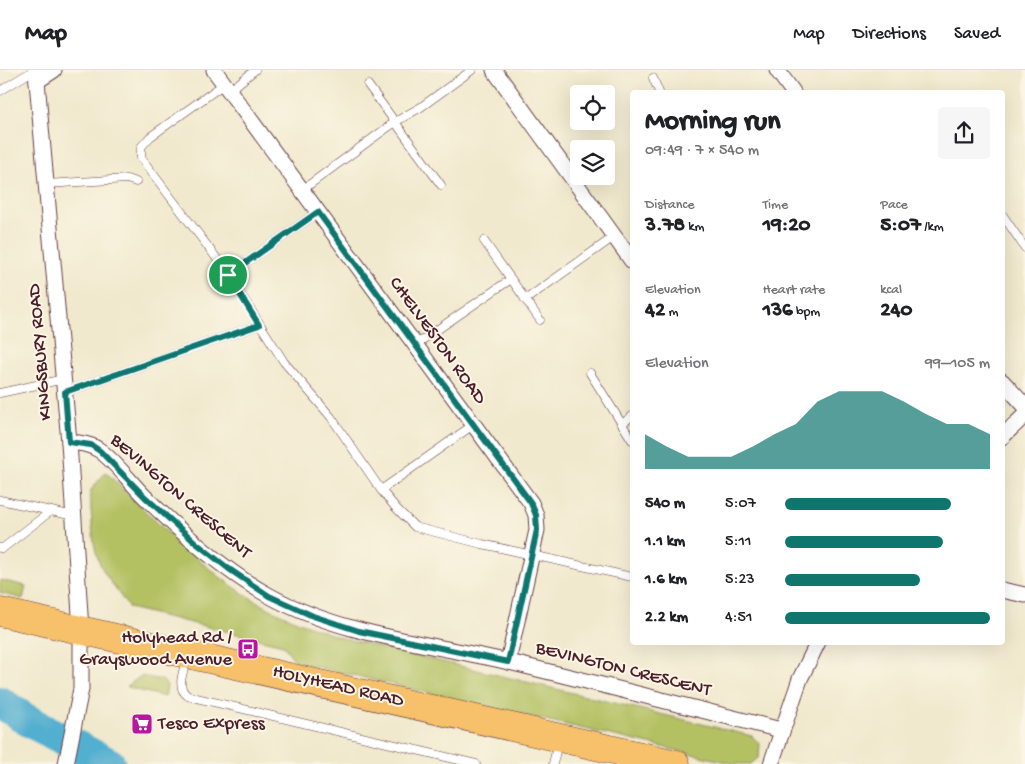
<!DOCTYPE html>
<html lang="en">
<head>
<meta charset="utf-8">
<style>
  body { margin:0; font-family:"Gochi Hand",sans-serif; background:#f6f6f6; color:#202124; height:100vh; display:flex; flex-direction:column; font-size:19px; white-space:nowrap }
  * { box-sizing:border-box; margin:0 }
  p { font-size:16px; color:#757577 }
  .icon { flex:none; width:28px; height:28px; fill:none; stroke:currentColor; stroke-width:2; stroke-linecap:round; stroke-linejoin:round }
  .map { position:relative; flex:1; overflow:hidden }
  .side { position:absolute; left:630px; top:20px; width:375px; height:555px; display:flex; flex-direction:column; background:#fff; border-radius:5px; box-shadow:0 5px 20px #0002 }
  .side>* { flex:none }
  .controls { position:absolute; left:570px; top:15px; display:grid; gap:10px }
  .controls a { display:grid; place-items:center; width:45px; height:45px; border-radius:5px; background:#fff; box-shadow:0 5px 20px #0002; font-size:25px }
  .pin { position:absolute; display:grid; place-items:center; width:42px; height:42px; color:#fff; margin:-21px; border:2px solid #fff; border-radius:50%; box-shadow:0 1px 5px #0007 }
  .round { display:grid; place-items:center; flex:none; width:52px; height:52px; border-radius:5px; background:#f6f6f6 }
  .overview { display:flex; align-items:center; justify-content:space-between; height:85px; padding:0 15px }
  h1 { font-size:28px; font-weight:800; line-height:38px }
  .stats { display:grid; grid-template-columns:repeat(3,1fr); gap:8px; height:85px; padding:5px 15px }
  .stats div { display:grid; align-content:center }
  .stats b { font-size:21px; font-weight:800 }
  .stats small { font-size:14px; font-weight:400 }
  .stats p { font-size:14px }
  .chart { height:140px; padding:10px 15px }
  .chart p { display:flex; justify-content:space-between }
  .chart svg { width:100%; height:90px; margin-top:5px; fill:#0f766e; opacity:.7 }
  ul { padding:0 15px; list-style:none; font-size:16px }
  li { display:grid; grid-template-columns:80px 60px 1fr; align-items:center; height:38px }
  li i { height:12px; border-radius:6px; background:#0f766e }
  header { display:flex; align-items:center; gap:30px; box-sizing:border-box; height:70px; padding:0 25px; background:#fff; border-bottom:1px solid #e0e0e0 }
  header strong { font-size:24px }
  nav { display:flex; gap:28px; margin-inline-start:auto; font-size:18px }
  .map>svg:first-child { display:block }
  .grass { fill:#b4c163; stroke:#7f7047 }
  .lines { fill:none; stroke-linecap:round; stroke-linejoin:round }
  .river { stroke:#52afd0; stroke-width:32 }
  .lane-casing { stroke:#633d43; stroke-width:9 }
  .street-casing { stroke:#633d43; stroke-width:17 }
  .highway-casing { stroke:#633d43; stroke-width:29 }
  .lane { stroke:#fff; stroke-width:8 }
  .street { stroke:#fff; stroke-width:15 }
  .highway { stroke:#f7c06b; stroke-width:28 }
  .route-casing { stroke:#fff; stroke-width:10 }
  .route { stroke:#0f766e; stroke-width:6 }
  .labels { text-anchor:middle; dominant-baseline:central; stroke-width:4; stroke-linejoin:round; paint-order:stroke }
  .street-label { font-size:19px; fill:#4a1f2b; stroke:#fcf5e5 }
  .poi-label { font-size:19px; fill:#4a1f2b; stroke:#fcf5e5; text-anchor:end }
</style>
</head>
<body>
<header>
<strong>Map</strong>
<nav><a>Map</a><a>Directions</a><a>Saved</a></nav>
</header>
<div class="map">
<svg width="1025" height="694" viewBox="0 0 1025 694">
  <rect width="100%" height="100%" fill="#fcf5e5"/>
  <filter id="ink" filterUnits="userSpaceOnUse"><feTurbulence type="fractalNoise" baseFrequency=".02" numOctaves="2"/><feDisplacementMap in="SourceGraphic" scale="10" xChannelSelector="R" yChannelSelector="G"/><feConvolveMatrix kernelMatrix="1 2 1 2 8 2 1 2 1" color-interpolation-filters="sRGB"/></filter>
  <filter id="wash" filterUnits="userSpaceOnUse"><feTurbulence type="fractalNoise" baseFrequency=".0096" numOctaves="4" result="noise"/><feDisplacementMap in="SourceGraphic" scale="20" xChannelSelector="R" yChannelSelector="G"/><feGaussianBlur stdDeviation="1.12" result="paint"/><feColorMatrix in="noise" values="0 0 0 0 0 0 0 0 0 0 0 0 0 0 0 0 0 1.4 0 .05"/><feComposite in="paint" operator="in"/></filter>
  <g filter="url(#wash)">
    <rect width="100%" height="100%" fill="#f1e9cd"/>
    <!-- grass -->
    <g class="grass">
      <path d="M106 402C152 448 204 502 261 534 286 548 312 557 339 567L752 666 760 674 759 687 751 694H735L296 592 283 575 129 538C119 523 104 506 98 489 91 469 92 445 90 423L91 420Z"/>
      <path d="M0 510 26 516 23 529 0 523Z"/>
      <path d="M141 606 162 610 167 615 165 627 129 618 127 616Z"/>
    </g>
    <g class="lines">
      <!-- river -->
      <path class="river" d="M0 632 27 650 110 694"/>
    </g>
  </g>
  <g filter="url(#ink)">
    <g class="lines">
      <!-- lane casing -->
      <g class="lane-casing">
        <g id="lane">
          <path d="M653 8 659 22"/>
          <path d="M224 14 150 67 141 77V88L224 198 284 292 331 347 381 420 396 438 415 457 482 474 632 507"/>
          <path d="M368 15 441 115"/>
          <path d="M0 21 34 0"/>
          <path d="M229 21 255 0"/>
          <path d="M46 114 127 109 136 112"/>
          <path d="M302 120 395 52 421 37 472 0"/>
          <path d="M1002 144 1025 178"/>
          <path d="M484 171 540 250"/>
          <path d="M228 205 318 142"/>
          <path d="M525 230 615 166"/>
          <path d="M415 275 511 209"/>
          <path d="M590 303 632 370"/>
          <path d="M65 322 259 255"/>
          <path d="M0 323 64 309"/>
          <path d="M622 354 632 346"/>
          <path d="M381 420 473 355"/>
          <path d="M0 430 74 446"/>
          <path d="M0 478H3L51 441"/>
          <path d="M187 588C184 600 175 618 188 626L476 694"/>
          <path d="M553 694 558 672"/>
        </g>
      </g>
      <!-- street casing -->
      <g class="street-casing">
        <g id="street">
          <path d="M36 0 69 372 81 560V619L66 694"/>
          <path d="M214 0 531 433 536 445 537 460 508 592"/>
          <path d="M494 0 632 191"/>
          <path d="M777 0 793 22"/>
          <path d="M37 11 54 0"/>
          <path d="M1002 311 1025 336"/>
          <path d="M1002 367 1025 345"/>
          <path d="M69 372C80 373 90 374 99 380 115 391 129 411 143 425 177 459 228 504 270 526 343 566 429 573 509 592 600 614 691 638 781 660"/>
          <path d="M1002 520 1025 525"/>
          <path d="M771 694 800 609 818 572"/>
        </g>
      </g>
      <!-- highway casing -->
      <g class="highway-casing">
        <path id="highway" d="M0 542 676 694"/>
      </g>
      <!-- lane -->
      <use href="#lane" class="lane"/>
      <!-- street -->
      <use href="#street" class="street"/>
      <!-- highway -->
      <use href="#highway" class="highway"/>
    </g>
  </g>
  <g class="lines" filter="url(#ink)">
    <!-- route casing -->
    <g class="route-casing">
      <path id="route" d="M318 142 531 433 536 445 537 460 508 592 359 561 313 546 269 526 229 499 196 473 145 427 100 381 91 375 69 372 65 322 259 255 228 205Z"/>
    </g>
    <!-- route -->
    <use href="#route" class="route"/>
  </g>
  <!-- icons -->
  <defs>
    <g id="bus-square" transform="scale(1.125)"><rect x="-9" y="-9" width="18" height="18" rx="4" fill="#b5179e" stroke="#fcf5e5"/><path d="M-5-6H5V4H4V6H2V4H-2V6H-4V4H-5ZM-3.5-4V0h7V-4ZM-3.5 1.2v1.5H-2V1.2ZM2 1.2v1.5H3.5V1.2Z" fill="#fff"/></g>
    <g id="supermarket-square" transform="scale(1.125)"><rect x="-9" y="-9" width="18" height="18" rx="4" fill="#b5179e" stroke="#fcf5e5"/><path d="M-6-5.5h2.5l.6 2H6L4.5 2H-2.5L-4.4-4H-6ZM-1.5 3.2a1.3 1.3 0 1 0 .1 0ZM3 3.2a1.3 1.3 0 1 0 .1 0Z" fill="#fff"/></g>
  </defs>
  <g fill-rule="evenodd">
    <use href="#bus-square" x="248" y="579"/>
    <use href="#supermarket-square" x="142" y="654"/>
  </g>
  <g class="labels">
    <!-- street labels -->
    <g class="street-label">
      <text transform="translate(437 271) rotate(54)">CHELVESTON ROAD</text>
      <text transform="translate(41 282) rotate(-95)">KINGSBURY ROAD</text>
      <text transform="translate(180 427) rotate(41)">BEVINGTON CRESCENT</text>
      <text transform="translate(623 600) rotate(14)">BEVINGTON CRESCENT</text>
      <text transform="translate(338 617) rotate(13)">HOLYHEAD ROAD</text>
    </g>
    <!-- poi labels -->
    <g class="poi-label">
      <text x="232" y="568">Holyhead Rd /<tspan x="232" dy="22">Grayswood Avenue</tspan></text>
      <text x="158" y="654" text-anchor="start">Tesco Express</text>
    </g>
  </g>
</svg>
<div class="controls">
<a><svg class="icon" aria-label="locate" viewBox="0 0 24 24"><circle cx="12" cy="12" r="6"/><path d="M12 2v4M12 18v4M2 12h4M18 12h4"/></svg></a>
<a><svg class="icon" aria-label="layers" viewBox="0 0 24 24"><path d="M12 4l9 5-9 5-9-5zM3 14l9 5 9-5"/></svg></a>
</div>
<div class="pin" style="left:228px;top:205px;background:#1e9e55"><svg class="icon" aria-label="arrive" viewBox="0 0 24 24"><path d="M6 21V4h12l-3 4 3 4H6"/></svg></div>
<section class="side">
<div class="overview"><div><h1>Morning run</h1><p>09:49 · 7 × 540 m</p></div><a class="round"><svg class="icon" aria-label="share" viewBox="0 0 24 24"><path d="M12 15V3M7 8l5-5 5 5M5 13v7h14v-7"/></svg></a></div>
<div class="stats">
<div><p>Distance</p><b>3.78<small> km</small></b></div>
<div><p>Time</p><b>19:20</b></div>
<div><p>Pace</p><b>5:07<small> /km</small></b></div>
</div>
<div class="stats">
<div><p>Elevation</p><b>42<small> m</small></b></div>
<div><p>Heart rate</p><b>136<small> bpm</small></b></div>
<div><p>kcal</p><b>240</b></div>
</div>
<div class="chart"><p><span>Elevation</span>99–105 m</p>
<svg viewBox="0 0 160 44" preserveAspectRatio="none"><path d="M0 44V27L10 33L20 38L30 38L40 38L50 33L60 27L70 22L80 11L90 6L100 6L110 6L120 11L130 17L140 22L150 22L160 27V44z"/></svg>
</div>
<ul>
<li><b>540 m</b>5:07<i style="width:81%"></i></li>
<li><b>1.1 km</b>5:11<i style="width:77%"></i></li>
<li><b>1.6 km</b>5:23<i style="width:66%"></i></li>
<li><b>2.2 km</b>4:51<i style="width:100%"></i></li>
</ul>
</section>
</div>
</body>
</html>
